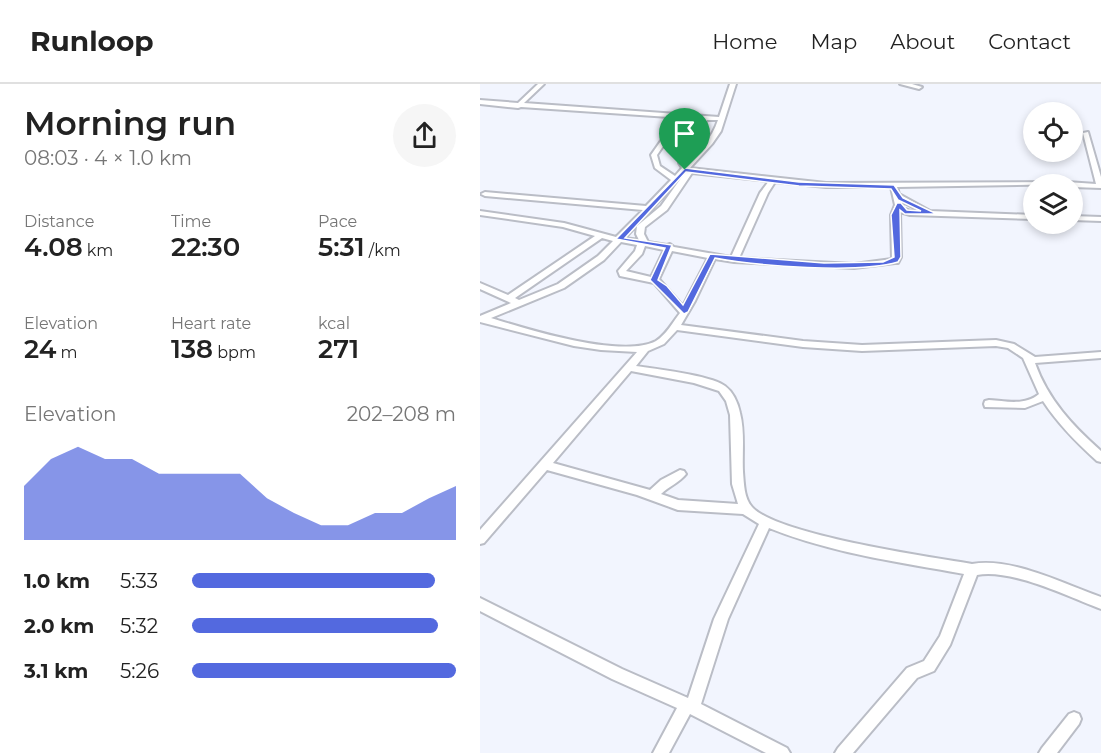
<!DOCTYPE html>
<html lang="en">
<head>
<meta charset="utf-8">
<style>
  body { margin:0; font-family:Montserrat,sans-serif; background:#f6f6f6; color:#222; height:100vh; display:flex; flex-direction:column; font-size:22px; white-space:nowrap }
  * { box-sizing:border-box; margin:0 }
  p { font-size:20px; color:#767676 }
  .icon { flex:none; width:33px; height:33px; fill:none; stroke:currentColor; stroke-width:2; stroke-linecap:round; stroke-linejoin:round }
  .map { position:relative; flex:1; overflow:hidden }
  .drawer { display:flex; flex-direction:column; background:#fff; width:480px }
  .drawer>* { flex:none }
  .fabs { position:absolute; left:543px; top:18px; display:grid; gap:12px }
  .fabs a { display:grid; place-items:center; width:60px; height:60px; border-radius:50%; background:#fff; box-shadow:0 3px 9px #0003; font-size:30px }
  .pin { position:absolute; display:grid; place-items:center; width:51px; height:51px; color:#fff; margin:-62px -26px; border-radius:50% 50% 50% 0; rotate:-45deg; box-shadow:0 0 6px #0007 }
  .pin .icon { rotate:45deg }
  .round { display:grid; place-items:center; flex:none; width:63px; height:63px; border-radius:32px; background:#f6f6f6 }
  .head { display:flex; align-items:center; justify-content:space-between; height:102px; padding:0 24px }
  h1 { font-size:33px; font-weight:600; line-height:45px }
  .figures { display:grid; grid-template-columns:repeat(3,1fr); gap:9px; height:102px; padding:6px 24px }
  .figures div { display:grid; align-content:center }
  .figures b { font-size:26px; font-weight:600 }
  .figures small { font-size:16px; font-weight:400 }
  .figures p { font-size:16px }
  .chart { height:168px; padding:12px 24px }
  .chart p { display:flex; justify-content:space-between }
  .chart svg { width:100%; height:108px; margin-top:6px; fill:#5369df; opacity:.7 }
  ul { padding:0 24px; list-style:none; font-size:20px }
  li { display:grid; grid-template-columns:96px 72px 1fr; align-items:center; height:45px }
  li i { height:15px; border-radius:8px; background:#5369df }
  header { display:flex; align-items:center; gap:36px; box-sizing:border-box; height:84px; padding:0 30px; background:#fff; border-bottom:2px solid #e0e0e0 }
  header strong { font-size:28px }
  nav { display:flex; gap:33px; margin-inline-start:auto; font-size:21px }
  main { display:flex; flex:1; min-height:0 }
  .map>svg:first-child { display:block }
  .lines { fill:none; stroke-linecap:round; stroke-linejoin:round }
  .minor-casing { stroke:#babdc6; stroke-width:4 }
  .minor { fill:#fff; fill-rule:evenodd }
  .route { fill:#5369df; stroke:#fff; stroke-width:1.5; fill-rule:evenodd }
</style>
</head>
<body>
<header>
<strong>Runloop</strong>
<nav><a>Home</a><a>Map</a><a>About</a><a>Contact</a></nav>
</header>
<main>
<section class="drawer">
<div class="head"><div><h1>Morning run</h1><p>08:03 · 4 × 1.0 km</p></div><a class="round"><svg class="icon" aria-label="share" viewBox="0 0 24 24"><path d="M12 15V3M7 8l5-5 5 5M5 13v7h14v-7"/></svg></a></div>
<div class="figures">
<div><p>Distance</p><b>4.08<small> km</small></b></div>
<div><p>Time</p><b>22:30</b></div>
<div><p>Pace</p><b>5:31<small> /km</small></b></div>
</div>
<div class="figures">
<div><p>Elevation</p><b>24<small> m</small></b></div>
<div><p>Heart rate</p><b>138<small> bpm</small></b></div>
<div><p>kcal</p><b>271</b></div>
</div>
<div class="chart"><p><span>Elevation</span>202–208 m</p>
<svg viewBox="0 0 160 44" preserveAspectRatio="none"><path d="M0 44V22L10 11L20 6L30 11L40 11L50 17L60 17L70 17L80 17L90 27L100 33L110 38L120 38L130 33L140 33L150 27L160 22V44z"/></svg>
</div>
<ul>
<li><b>1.0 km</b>5:33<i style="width:92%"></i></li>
<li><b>2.0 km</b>5:32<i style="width:93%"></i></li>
<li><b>3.1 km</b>5:26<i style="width:100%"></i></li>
</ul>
</section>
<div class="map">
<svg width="621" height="669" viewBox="0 0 621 669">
  <rect width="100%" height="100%" fill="#f2f5fe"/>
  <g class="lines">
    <!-- minor casing -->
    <g class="minor-casing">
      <g id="minor">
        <path d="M58 0H64L44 19 239 33 250 0H256L241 47 232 60 210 84 346 99 587 98 616 100 603 49 608 48 621 93V104L592 103V100L417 103 419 110 450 127 554 131V135L430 131 420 128 421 173 418 179H415L374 184 254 178 235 175 215 217 201 241 323 257 382 261 516 256 534 260 555 273 621 268V274L555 279C568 316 593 342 621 367V378L617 377C597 359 578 340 563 317L545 324 505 323 504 320 505 317 509 316C526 317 545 322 559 310L543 274 528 264 516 262 382 267 323 263 197 246 184 260 168 267 156 282C175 285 230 291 245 302 253 308 258 319 260 329 265 348 262 369 263 388 264 400 264 414 272 423 297 451 450 473 492 480 532 473 583 500 621 513V525C589 513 530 484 497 491L470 561 454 587 437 594 373 669H355L358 664 427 584 444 577 460 552 484 490C419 478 351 469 289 444L248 535 221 620 307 664 310 669H286L210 630 189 669H173L197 624 132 595 0 527V514L142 585 208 614 234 535 279 440 263 430 198 426 157 411 67 386 4 459 0 460V446L157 268 121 266 94 262 0 238V232L31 219 0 205V199L28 211 115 152 83 143 0 131V127L84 139 136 153 163 126 5 112 1 110 5 108 166 122 191 96 175 84 171 71 190 44 204 34 41 23 38 24 0 20V16L38 19ZM212 35H221L211 49 199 79 202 84 195 92 180 82 177 71 194 46ZM227 36H238C232 55 219 67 206 80L217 49ZM212 89 289 97 280 109 251 173 194 163 190 160 187 161 168 158 164 150 165 143 187 126ZM204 90 181 122 157 142 156 150 159 156 145 154ZM295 98 346 103H411L415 121 411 131 412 175 374 180 259 174 288 109ZM421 117 440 127H431L423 124ZM122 154 133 157 118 172 78 200 39 216 35 214ZM141 158 157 161 155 167 138 187 140 192 174 199 200 229C193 238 186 251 176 257 142 275 47 245 11 234L84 204 124 176ZM165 162 184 166 171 193 146 187 162 170ZM192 167 228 174 203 222 179 195ZM151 287 214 299 239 307 246 317 250 331 252 400 258 420 198 416 181 410C188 403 200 398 206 390L204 387 200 386 181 396 170 406 73 379Z"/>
        <path d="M420 0H432L442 3 439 5Z"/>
        <path d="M592 132 621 133V137L592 136Z"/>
        <path d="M594 628 599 630 601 635 599 640 577 669H559L562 664 589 630Z"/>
      </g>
    </g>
    <!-- minor -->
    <use href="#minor" class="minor"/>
  </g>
  <!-- route -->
  <path class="route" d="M205 84 319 98 414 101 423 114 457 130H425L420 126 421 173 418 178C377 190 278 182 235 174L208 228 204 230 170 196 185 164 136 155ZM206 88 319 102 411 105 418 116 441 127 427 126 421 119H417L411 131 414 173 403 178 344 179 230 170 203 221 187 202 178 196 192 161 145 154Z"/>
</svg>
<div class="fabs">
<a><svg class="icon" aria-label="locate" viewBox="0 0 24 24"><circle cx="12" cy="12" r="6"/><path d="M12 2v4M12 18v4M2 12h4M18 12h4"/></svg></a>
<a><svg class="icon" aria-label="layers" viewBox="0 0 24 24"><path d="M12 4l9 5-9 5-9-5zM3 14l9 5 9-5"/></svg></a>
</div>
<div class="pin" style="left:205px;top:86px;background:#1e9e55"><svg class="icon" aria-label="arrive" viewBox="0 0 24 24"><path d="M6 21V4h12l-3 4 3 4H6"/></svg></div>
</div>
</main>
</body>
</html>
